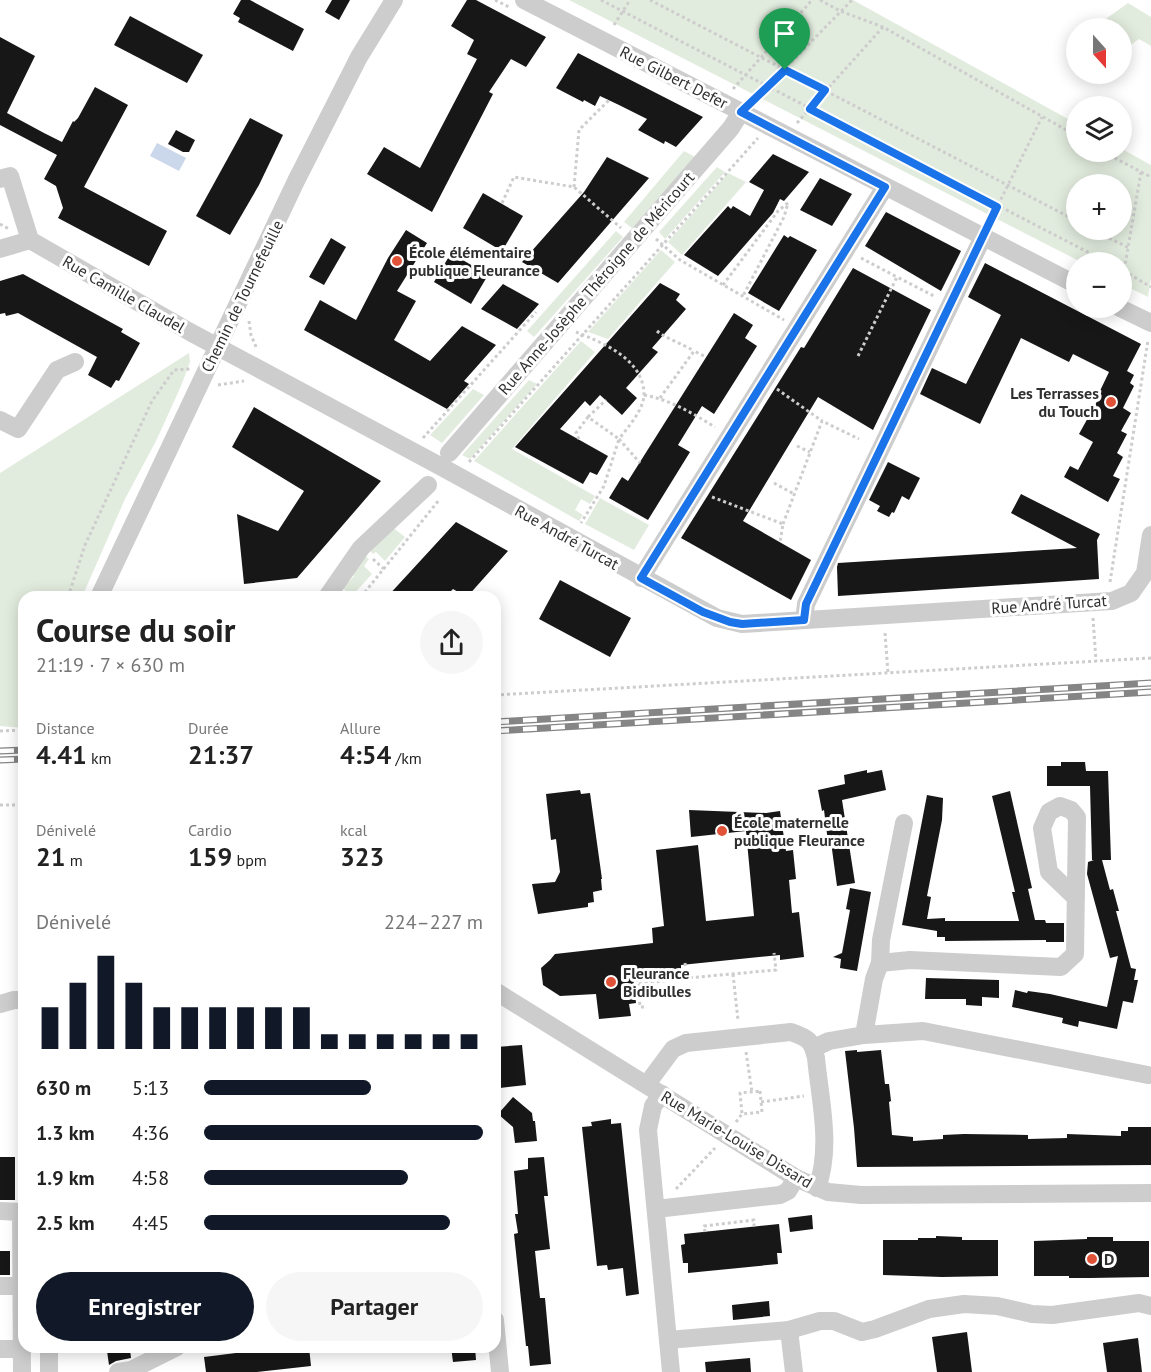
<!DOCTYPE html>
<html lang="fr">
<head>
<meta charset="utf-8">
<style>
  body { margin:0; font-family:"PT Sans",sans-serif; background:#f6f6f6; color:#222; height:100vh; display:flex; flex-direction:column; font-size:22px; white-space:nowrap }
  * { box-sizing:border-box; margin:0 }
  p { font-size:20px; color:#767676 }
  .icon { flex:none; width:33px; height:33px; fill:none; stroke:currentColor; stroke-width:2; stroke-linecap:round; stroke-linejoin:round }
  .map { position:relative; flex:1; overflow:hidden }
  .details { position:absolute; left:18px; top:591px; width:483px; height:762px; display:flex; flex-direction:column; background:#fff; border-radius:18px; box-shadow:0 3px 15px #0003 }
  .details>* { flex:none }
  .needle { width:39px; rotate:159deg }
  .fabs { position:absolute; left:1066px; top:18px; display:grid; gap:12px }
  .fabs a { display:grid; place-items:center; width:66px; height:66px; border-radius:50%; background:#fff; box-shadow:0 3px 15px #0003; font-size:30px }
  .pin { position:absolute; display:grid; place-items:center; width:51px; height:51px; color:#fff; margin:-62px -26px; border-radius:50% 50% 50% 0; rotate:-45deg; box-shadow:0 0 6px #0007 }
  .pin .icon { rotate:45deg }
  .round { display:grid; place-items:center; flex:none; width:63px; height:63px; border-radius:32px; background:#f6f6f6 }
  .summary { display:flex; align-items:center; justify-content:space-between; height:102px; padding:0 18px }
  h1 { font-size:33px; font-weight:700; line-height:45px }
  .figures { display:grid; grid-template-columns:repeat(3,1fr); gap:9px; height:102px; padding:6px 18px }
  .figures div { display:grid; align-content:center }
  .figures b { font-size:26px; font-weight:700 }
  .figures small { font-size:16px; font-weight:400 }
  .figures p { font-size:16px }
  .chart { height:168px; padding:12px 18px }
  .chart p { display:flex; justify-content:space-between }
  .chart svg { width:100%; height:108px; margin-top:6px; stroke:#111827; stroke-width:6 }
  .button { display:flex; gap:12px; margin-top:auto; padding:12px 18px }
  .button a { flex:1; height:69px; border-radius:36px; background:#111827; color:#fff; font-size:24px; font-weight:700; line-height:69px; text-align:center }
  .button a+a { background:#f6f6f6; color:#222 }
  ul { padding:0 18px; list-style:none; font-size:20px }
  li { display:grid; grid-template-columns:96px 72px 1fr; align-items:center; height:45px }
  li i { height:15px; border-radius:8px; background:#111827 }
  .map>svg:first-child { display:block }
  .green { fill:#e2ecde; fill-rule:evenodd }
  .water { fill:#cbd7eb }
  .building { fill:#171717 }
  .lines { fill:none; stroke-linecap:round; stroke-linejoin:round }
  .path { stroke:#cdcdcd; stroke-width:3; stroke-dasharray:3 3; stroke-linecap:butt }
  .minor { stroke:#cdcdcd; stroke-width:18 }
  .rail-casing { stroke:#858585; stroke-width:7 }
  .rail { stroke:#fff; stroke-width:4.5; stroke-dasharray:14; stroke-linecap:butt }
  .route-casing { stroke:#fff; stroke-width:12 }
  .route { stroke:#1a73e8; stroke-width:8 }
  .poi-dot { fill:#e05338; stroke:#fff; stroke-width:2 }
  .labels { text-anchor:middle; dominant-baseline:central; stroke-width:6; stroke-linejoin:round; paint-order:stroke }
  .street-label { font-size:16px; fill:#303030; stroke:#fff }
  .poi-label { font-size:16px; font-weight:bold; fill:#303030; stroke:#fff; text-anchor:start }
</style>
</head>
<body>
<div class="map">
<svg width="1151" height="1372" viewBox="0 0 1151 1372">
  <rect width="100%" height="100%" fill="#fff"/>
  <!-- green -->
  <g class="green">
    <path d="M569 0H853L1077 124V152H1122V149L1151 165V279L1148 297 1122 284V262H1081ZM1077 184H1122V230H1077Z"/>
    <path d="M1128 3 1151 17V46L1139 39 1128 47 1122 44V28H1100L1107 18Z"/>
    <path d="M684 151 695 157 632 228 624 222Z"/>
    <path d="M717 167 725 172 665 239 659 232Z"/>
    <path d="M728 173 746 182 682 255 668 242Z"/>
    <path d="M616 231 623 237 534 337 527 331Z"/>
    <path d="M661 250 675 262 608 339 588 332Z"/>
    <path d="M581 341 595 352 512 449 595 496 590 504 581 499 575 510 583 515 579 521 474 461Z"/>
    <path d="M189 353 190 362 181 386 157 439 125 499 82 597H24V728L0 726V473Z"/>
    <path d="M529 380 537 384 470 459 462 455Z"/>
    <path d="M473 389 484 395 442 443 430 435Z"/>
    <path d="M600 498 649 525 634 550 585 524Z"/>
    <path d="M391 526 405 537 385 561 376 552 373 554 367 547Z"/>
    <path d="M362 554 369 559 364 566 372 574 351 597 343 588 354 576 350 572Z"/>
  </g>
  <!-- water -->
  <path class="water" d="M157 143 186 158 179 171 150 156Z"/>
  <!-- building -->
  <g class="building">
    <path d="M241 0H250L304 29 293 51 238 22 240 18 233 14Z"/>
    <path d="M332 0H350L339 20 325 12Z"/>
    <path d="M467 0H476L546 37 526 67 511 59 489 92 493 94 432 212 367 174 384 147 420 168 477 59 467 54 474 40 451 26Z"/>
    <path d="M130 16 203 55 187 83 114 45Z"/>
    <path d="M0 37 35 56 7 113 44 133 62 142 73 121 74 122 78 118 95 87 128 105 84 187 167 231 149 266 58 218 63 208 56 186 44 179 57 155 0 125Z"/>
    <path d="M578 53 613 71 703 117 676 147 665 141 664 144 638 130 647 119 619 105 600 96 595 106 584 100 583 102 556 88Z"/>
    <path d="M250 118 283 135 259 185 230 235 196 216Z"/>
    <path d="M176 130 195 140 189 152H183L168 144Z"/>
    <path d="M773 154 809 172 784 201 780 199 773 213 718 276 684 255 728 206 731 209 733 206 750 216 764 190 749 182Z"/>
    <path d="M607 157 649 178 558 283 522 262 584 192Z"/>
    <path d="M820 178 852 194 832 226 800 210Z"/>
    <path d="M483 193 523 216 502 251 463 228Z"/>
    <path d="M886 212 961 251 941 291 865 246Z"/>
    <path d="M406 230 427 243 397 291 416 301 394 340 430 361 462 326 496 345 464 381 469 384 447 409 304 330 320 300 356 320 388 258Z"/>
    <path d="M784 235 788 238 790 236 817 250 779 311 748 293Z"/>
    <path d="M331 238 346 247 324 285 309 277Z"/>
    <path d="M451 253 488 275 471 304 434 282Z"/>
    <path d="M985 263 1141 344 1127 371 1134 375 1130 383 1134 386 1123 408 1131 413 1121 431 1127 434 1117 453 1123 457 1113 476 1120 479 1108 502 1064 477 1070 466 1078 470 1093 442 1079 434 1100 396 1098 395 1109 372 1073 354 1069 362 1021 338 980 424 920 394 932 368 966 384 1001 315 968 297Z"/>
    <path d="M853 268 931 310 873 430 818 397 743 521 811 560 791 600 681 538 801 347 804 348Z"/>
    <path d="M23 274 123 329 121 332 140 343 119 381 116 380 111 388 88 375 97 357 18 313 6 316 5 313 0 314V281Z"/>
    <path d="M660 283 680 294 676 300 686 309 652 348 658 352 626 388 637 398 622 415 600 395 590 406 585 401 560 429 608 456 597 475 590 472 583 484 515 447Z"/>
    <path d="M503 284 539 304 517 329 481 309Z"/>
    <path d="M734 313 753 325 745 338 757 346 714 414 702 406 678 445 690 452 648 520 609 498 622 477 628 481Z"/>
    <path d="M254 407 381 481 297 578 244 584 237 514 278 531 304 491 232 447Z"/>
    <path d="M888 462 920 478 909 500 902 496 894 513 892 512 889 517 877 511 880 506 869 500Z"/>
    <path d="M1021 494 1100 534 1097 540 1099 579 838 596 837 567 838 563 1077 548 1011 513Z"/>
    <path d="M456 522 508 551 467 597 453 589 445 597H387Z"/>
    <path d="M560 580 631 618 610 657 539 619Z"/>
    <path d="M1061 762H1085L1086 771H1108L1111 860H1102L1110 890 1113 889 1119 911H1116L1131 968 1136 969 1134 980H1138L1133 1003 1123 1001 1117 1029 1079 1021 1078 1027 1062 1023 1063 1018 1012 1007 1015 990 1027 993 1028 991 1050 994 1107 1007 1118 956 1110 958 1087 874 1088 862 1094 860H1092L1090 786H1047V766H1061Z"/>
    <path d="M867 770V773L882 770 886 790 842 800 855 883 837 886 831 842H828L824 810 822 811 818 790 845 784 844 775Z"/>
    <path d="M580 790 581 794 590 793 602 879H601L602 890 593 892 594 902 588 903V907L538 914 532 884 555 882 560 872 556 839 551 840 546 794Z"/>
    <path d="M1010 791 1032 888 1028 889 1035 920H1045L1046 923H1064V942H1046V940L945 941V937H937V931L902 925 927 795 943 798 942 820 927 896 931 897 927 919 945 918V921H1019L1012 892H1015L992 796Z"/>
    <path d="M689 810 766 813 780 811 786 851 793 850 796 879 789 880 792 913 799 912 804 957 780 960V955L681 965V970L633 976 636 1003 629 1004 631 1016 599 1019 596 994 560 996 543 985 541 968 550 960 555 954 653 943 652 928 664 926 656 850 698 845 706 921 754 916 746 831 691 837Z"/>
    <path d="M850 888 871 892 857 971 840 968 841 959 833 957 842 953 850 910 846 909Z"/>
    <path d="M926 978 999 980V998L982 997V1006L966 1005V999H925Z"/>
    <path d="M522 1045 526 1085 500 1088 496 1047Z"/>
    <path d="M857 1050V1052L881 1050 885 1084H889L891 1101 889 1102 892 1135 913 1137V1141L943 1139V1135L964 1134 1028 1135V1139L1067 1138V1134L1121 1136V1131H1128V1127H1151V1165L857 1167 854 1128 845 1051Z"/>
    <path d="M513 1097 532 1113 533 1121H535L537 1141 515 1143 513 1127 498 1114Z"/>
    <path d="M611 1119V1124L621 1123 639 1294 626 1296 623 1268 608 1270 607 1265 597 1266 582 1127 592 1126 591 1122Z"/>
    <rect x="0" y="1157" width="15" height="43"/>
    <path d="M544 1157 548 1196H544L550 1249 535 1251 540 1298H545L551 1364 530 1366 528 1346H526L514 1234 518 1233 515 1214H518L514 1171 528 1169V1158Z"/>
    <path d="M812 1215 813 1229 790 1232 788 1218Z"/>
    <path d="M779 1224 782 1253H777L778 1264 688 1273V1263H683L681 1245 685 1244 684 1234Z"/>
    <path d="M936 1236 962 1237V1240H998V1276L942 1277 883 1275V1240H918V1238H936Z"/>
    <path d="M1087 1237H1113V1241H1149V1277L1090 1278H1069V1276H1034V1241L1087 1239Z"/>
    <rect x="0" y="1251" width="10" height="24"/>
    <path d="M769 1301 770 1316 733 1320 732 1305Z"/>
    <path d="M967 1332 972 1372H937L932 1337Z"/>
    <path d="M1138 1338 1142 1372H1107L1103 1343Z"/>
    <path d="M283 1347H309L311 1366 257 1372H206L204 1357Z"/>
    <path d="M451 1347H475L476 1360 453 1362Z"/>
    <path d="M130 1349 131 1358 116 1361 109 1365 107 1351Z"/>
    <path d="M750 1358 751 1372H706L705 1362Z"/>
  </g>
  <g class="lines">
    <!-- path -->
    <g class="path">
      <path d="M495 0 509 7"/>
      <path d="M601 0 1107 262"/>
      <path d="M650 0 1077 221"/>
      <path d="M820 0 840 11 883 27 1077 136"/>
      <path d="M614 25 630 0"/>
      <path d="M733 89 812 0"/>
      <path d="M753 101 852 0"/>
      <path d="M797 123 883 27"/>
      <path d="M1104 152 1141 172 1124 271 1122 270"/>
      <path d="M1141 172 1151 177"/>
      <path d="M574 187 579 130 609 100"/>
      <path d="M502 203 514 177 574 187 621 228"/>
      <path d="M990 221 1042 117"/>
      <path d="M0 224 9 229"/>
      <path d="M1093 230 1129 248"/>
      <path d="M656 239 680 260 784 320"/>
      <path d="M861 258 897 277"/>
      <path d="M1124 271 1151 287"/>
      <path d="M723 285 778 211 788 203 784 217 743 296"/>
      <path d="M1089 308 1104 315"/>
      <path d="M249 321 251 335 257 349"/>
      <path d="M657 331C665 338 683 344 694 351"/>
      <path d="M576 332C603 343 644 359 644 395 643 411 628 427 619 439L640 463"/>
      <path d="M858 356 897 277 934 296"/>
      <path d="M218 385 244 381"/>
      <path d="M777 389 822 421"/>
      <path d="M644 395C671 400 692 413 715 427"/>
      <path d="M660 398 694 351 706 357"/>
      <path d="M588 417 606 400"/>
      <path d="M423 438 536 312"/>
      <path d="M579 439 576 433 588 417 619 439 604 486 581 523"/>
      <path d="M797 446 810 452"/>
      <path d="M469 462 758 138"/>
      <path d="M774 483 794 494"/>
      <path d="M712 497 783 524 780 542"/>
      <path d="M783 524 822 421 859 439"/>
      <path d="M373 559 384 569"/>
      <path d="M1110 582 1148 340"/>
      <path d="M68 597 85 545 152 401 174 370 190 369"/>
      <path d="M361 597 439 500"/>
      <path d="M1093 618 1096 661"/>
      <path d="M885 633 888 673"/>
      <path d="M495 695 1151 658"/>
      <path d="M0 731 24 730"/>
      <path d="M0 805H24"/>
      <path d="M685 963 687 978 776 970 774 953"/>
      <path d="M733 974 738 1020"/>
      <path d="M633 978 637 977 638 984 687 978"/>
      <path d="M638 984 640 1007H647"/>
      <path d="M746 1052 752 1092"/>
      <path d="M760 1091 762 1112 742 1114 740 1093Z"/>
      <path d="M761 1102 804 1096"/>
      <path d="M736 1122 742 1114"/>
      <path d="M676 1189 715 1148"/>
      <path d="M705 1232 704 1226 754 1220V1227"/>
    </g>
    <!-- minor -->
    <g class="minor">
      <path d="M524 0 1077 285"/>
      <path d="M0 179 10 176 30 240 190 332 438 465 717 618 742 624 1112 601 1131 593 1145 573 1151 535"/>
      <path d="M0 249 30 240"/>
      <path d="M1120 308 1151 323"/>
      <path d="M0 420 18 429 57 370 75 362"/>
      <path d="M449 453 731 128 741 112"/>
      <path d="M641 578 885 187"/>
      <path d="M99 597 296 181 359 57 394 0"/>
      <path d="M327 597 361 548 428 485"/>
      <path d="M804 620 806 604 983 237"/>
      <path d="M880 963 910 960 1061 967 1075 954 1077 817 1071 810 1060 806 1049 812 1042 828 1049 872 1076 898"/>
      <path d="M495 991 796 1178 828 1192 861 1195 1151 1193"/>
      <path d="M0 1004 14 1000H23"/>
      <path d="M864 1035 874 979 880 963 881 940 904 823"/>
      <path d="M814 1048 829 1041 864 1035 923 1031 1148 1075"/>
      <path d="M647 1084 673 1049 686 1043 791 1032C808 1038 812 1040 816 1058 820 1100 832 1147 817 1188"/>
      <path d="M662 1094 653 1106 648 1130 671 1372"/>
      <path d="M656 1209 780 1195 788 1191 796 1178"/>
      <path d="M0 1211 21 1212 22 1372"/>
      <path d="M0 1286H22"/>
      <path d="M495 1320 500 1372"/>
      <path d="M789 1330 794 1372"/>
      <path d="M668 1340 789 1330 820 1321H834L862 1332 875 1329 929 1309 964 1304 997 1306 1032 1314 1052 1315 1139 1303 1151 1306"/>
      <path d="M0 1349H22"/>
      <path d="M49 1372V1347"/>
      <path d="M118 1372 131 1370 177 1347"/>
    </g>
    <!-- rail casing -->
    <g class="rail-casing">
      <g id="rail">
        <path d="M495 722 1151 683"/>
        <path d="M495 731 1151 692"/>
        <path d="M0 751 24 750"/>
        <path d="M0 760 24 759"/>
      </g>
    </g>
    <!-- rail -->
    <use href="#rail" class="rail"/>
  </g>
  <g class="lines">
    <!-- route casing -->
    <g class="route-casing">
      <path id="route" d="M785 70 825 90 810 109 997 207 806 604 804 620 742 624 730 622 703 612 641 578 885 187 741 112Z"/>
    </g>
    <!-- route -->
    <use href="#route" class="route"/>
  </g>
  <!-- markers -->
  <g class="poi-dot">
    <circle cx="397" cy="261" r="6"/>
    <circle cx="1111" cy="402" r="6"/>
    <circle cx="722" cy="831" r="6"/>
    <circle cx="611" cy="982" r="6"/>
    <circle cx="1092" cy="1259" r="6"/>
  </g>
  <g class="labels">
    <!-- street labels -->
    <g class="street-label">
      <text transform="translate(674 77) rotate(27)">Rue Gilbert Defer</text>
      <text transform="translate(596 283) rotate(-49)">Rue Anne-Josèphe Théroigne de Méricourt</text>
      <text transform="translate(124 294) rotate(30)">Rue Camille Claudel</text>
      <text transform="translate(242 296) rotate(-64)">Chemin de Tournefeuille</text>
      <text transform="translate(567 537) rotate(29)">Rue André Turcat</text>
      <text transform="translate(1049 604) rotate(-4)">Rue André Turcat</text>
      <text transform="translate(737 1139) rotate(31)">Rue Marie-Louise Dissard</text>
    </g>
    <!-- poi labels -->
    <g class="poi-label">
      <text x="409" y="252">École élémentaire<tspan x="409" dy="18">publique Fleurance</tspan></text>
      <text x="1099" y="393" text-anchor="end">Les Terrasses<tspan x="1099" dy="18">du Touch</tspan></text>
      <text x="734" y="822">École maternelle<tspan x="734" dy="18">publique Fleurance</tspan></text>
      <text x="623" y="973">Fleurance<tspan x="623" dy="18">Bidibulles</tspan></text>
      <text x="1104" y="1259">D</text>
    </g>
  </g>
</svg>
<div class="fabs">
<a><svg class="needle" viewBox="-14 -14 28 28"><path d="M0-13l5 13h-10z" fill="#e53935"/><path d="M0 13l5-13h-10z" fill="#767676"/></svg></a>
<a><svg class="icon" aria-label="layers" viewBox="0 0 24 24"><path d="M12 4l9 5-9 5-9-5zM3 14l9 5 9-5"/></svg></a>
<a>+</a>
<a>−</a>
</div>
<div class="pin" style="left:785px;top:70px;background:#1e9e55"><svg class="icon" aria-label="arrive" viewBox="0 0 24 24"><path d="M6 21V4h12l-3 4 3 4H6"/></svg></div>
<section class="details">
<div class="summary"><div><h1>Course du soir</h1><p>21:19 · 7 × 630 m</p></div><a class="round"><svg class="icon" aria-label="share" viewBox="0 0 24 24"><path d="M12 15V3M7 8l5-5 5 5M5 13v7h14v-7"/></svg></a></div>
<div class="figures">
<div><p>Distance</p><b>4.41<small> km</small></b></div>
<div><p>Durée</p><b>21:37</b></div>
<div><p>Allure</p><b>4:54<small> /km</small></b></div>
</div>
<div class="figures">
<div><p>Dénivelé</p><b>21<small> m</small></b></div>
<div><p>Cardio</p><b>159<small> bpm</small></b></div>
<div><p>kcal</p><b>323</b></div>
</div>
<div class="chart"><p><span>Dénivelé</span>224–227 m</p>
<svg viewBox="0 0 160 44" preserveAspectRatio="none"><path d="M5 44V27M15 44V17M25 44V6M35 44V17M45 44V27M55 44V27M65 44V27M75 44V27M85 44V27M95 44V27M105 44V38M115 44V38M125 44V38M135 44V38M145 44V38M155 44V38"/></svg>
</div>
<ul>
<li><b>630 m</b>5:13<i style="width:60%"></i></li>
<li><b>1.3 km</b>4:36<i style="width:100%"></i></li>
<li><b>1.9 km</b>4:58<i style="width:73%"></i></li>
<li><b>2.5 km</b>4:45<i style="width:88%"></i></li>
</ul>
<div class="button"><a>Enregistrer</a><a>Partager</a></div>
</section>
</div>
</body>
</html>
